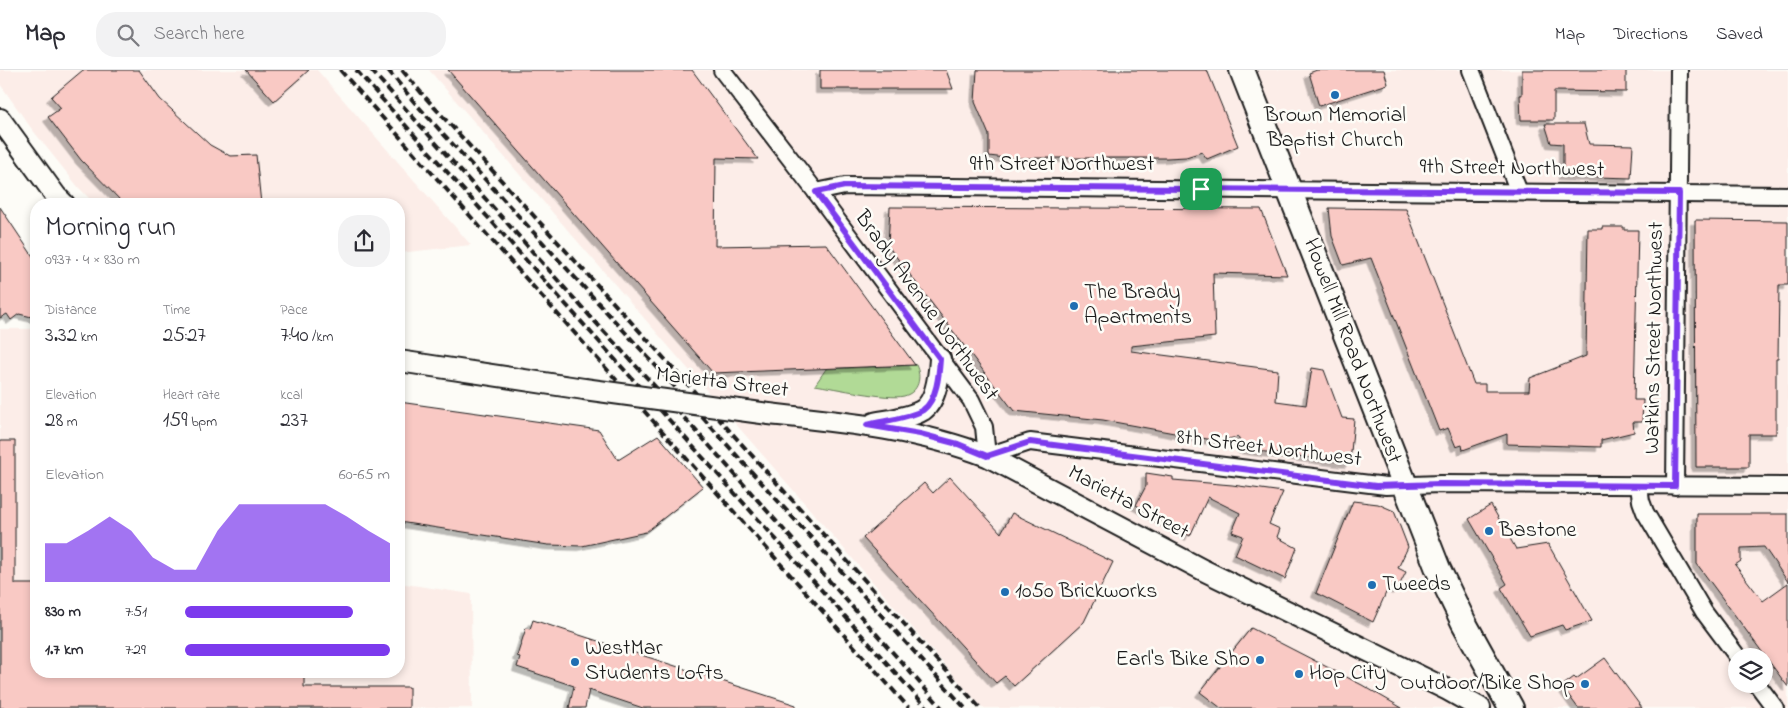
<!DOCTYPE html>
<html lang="en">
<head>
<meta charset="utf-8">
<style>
  body { margin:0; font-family:"Indie Flower",sans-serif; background:#f2f2f3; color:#2b2b33; height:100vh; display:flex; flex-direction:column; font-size:19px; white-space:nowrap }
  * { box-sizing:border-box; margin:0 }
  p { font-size:16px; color:#7c7c81 }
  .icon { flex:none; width:28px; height:28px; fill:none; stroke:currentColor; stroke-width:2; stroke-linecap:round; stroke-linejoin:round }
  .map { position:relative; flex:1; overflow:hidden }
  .details { position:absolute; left:30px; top:128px; width:375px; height:480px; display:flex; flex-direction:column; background:#fff; border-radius:20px; box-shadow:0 2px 8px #0003 }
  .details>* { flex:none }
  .tools { position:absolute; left:1728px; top:578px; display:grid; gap:10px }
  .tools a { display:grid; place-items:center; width:45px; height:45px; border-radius:50%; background:#fff; box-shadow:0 2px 8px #0003; font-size:25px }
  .pin { position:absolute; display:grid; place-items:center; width:42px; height:42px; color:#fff; margin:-21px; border-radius:10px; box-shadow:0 2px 8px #0006 }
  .round { display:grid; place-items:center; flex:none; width:52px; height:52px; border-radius:20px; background:#f2f2f3 }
  .headline { display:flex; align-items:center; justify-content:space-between; height:85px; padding:0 15px }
  h1 { font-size:28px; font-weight:600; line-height:38px }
  .stats { display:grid; grid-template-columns:repeat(3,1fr); gap:8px; height:85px; padding:5px 15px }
  .stats div { display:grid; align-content:center }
  .stats b { font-size:21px; font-weight:600 }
  .stats small { font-size:14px; font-weight:400 }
  .stats p { font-size:14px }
  .chart { height:140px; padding:10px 15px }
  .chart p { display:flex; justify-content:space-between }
  .chart svg { width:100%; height:90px; margin-top:5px; fill:#7c3aed; opacity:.7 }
  ul { padding:0 15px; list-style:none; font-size:16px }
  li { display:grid; grid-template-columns:80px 60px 1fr; align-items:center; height:38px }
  li i { height:12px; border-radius:6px; background:#7c3aed }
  header { display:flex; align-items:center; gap:30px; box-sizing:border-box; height:70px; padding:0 25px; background:#fff; border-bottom:1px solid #e1e1e2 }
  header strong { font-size:24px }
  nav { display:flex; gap:28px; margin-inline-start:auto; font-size:18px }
  .search { width:350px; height:45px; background:#f2f2f3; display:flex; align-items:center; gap:12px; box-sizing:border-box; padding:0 18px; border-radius:20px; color:#7c7c81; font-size:19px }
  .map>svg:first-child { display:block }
  .built { fill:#fcede8; fill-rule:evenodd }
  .green { fill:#b1da96; stroke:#667b59 }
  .building { fill:#f9c9c4; stroke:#1c1c1c; filter:url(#shadow) }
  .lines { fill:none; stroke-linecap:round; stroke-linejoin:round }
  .minor-casing { stroke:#1c1c1c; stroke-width:20 }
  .tertiary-casing { stroke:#1c1c1c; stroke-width:24 }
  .secondary-casing { stroke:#1c1c1c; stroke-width:28 }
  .minor { stroke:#fdfcf7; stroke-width:16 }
  .tertiary { stroke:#fdfcf7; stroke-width:20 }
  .secondary { stroke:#fdfcf7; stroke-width:24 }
  .rail { stroke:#1c1c1c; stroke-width:4; stroke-dasharray:8 4; stroke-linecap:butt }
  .tertiary-bridge-casing { stroke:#1c1c1c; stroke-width:24; stroke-linecap:butt }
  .tertiary-bridge { stroke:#fdfcf7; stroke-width:20 }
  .route-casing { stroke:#fff; stroke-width:10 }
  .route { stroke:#7c3aed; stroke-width:6 }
  .poi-dot { fill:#1f6fb2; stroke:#fdfcf7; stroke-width:2 }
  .labels { text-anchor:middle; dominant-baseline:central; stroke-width:5; stroke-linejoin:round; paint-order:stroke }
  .poi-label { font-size:22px; fill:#1c1c1c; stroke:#fdfcf7; text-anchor:start }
  .street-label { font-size:22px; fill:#1c1c1c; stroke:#fdfcf7 }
</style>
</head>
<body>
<header>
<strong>Map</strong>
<div class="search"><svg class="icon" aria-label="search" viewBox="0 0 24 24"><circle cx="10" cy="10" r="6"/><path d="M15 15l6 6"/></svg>Search here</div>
<nav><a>Map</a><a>Directions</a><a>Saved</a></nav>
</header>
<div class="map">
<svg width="1788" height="638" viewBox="0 0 1788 638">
  <defs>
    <filter id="shadow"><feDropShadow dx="-4.5" dy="4.5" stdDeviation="0" flood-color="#0004"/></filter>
  </defs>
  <rect width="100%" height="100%" fill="#fdfcf7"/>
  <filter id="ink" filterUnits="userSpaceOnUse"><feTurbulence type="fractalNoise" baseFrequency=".02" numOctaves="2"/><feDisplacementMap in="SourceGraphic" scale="10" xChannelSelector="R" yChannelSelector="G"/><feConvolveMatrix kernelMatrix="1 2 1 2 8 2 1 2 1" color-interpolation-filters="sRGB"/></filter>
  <g filter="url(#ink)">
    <!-- built -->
    <g class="built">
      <path d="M0 0H317L471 175 399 183V134H95L79 118 31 58 0 14Z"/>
      <path d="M429 0H1788V638H982ZM1736 586H1764V614H1736Z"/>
      <path d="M0 259H36V601H399V513L471 524 472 638H0Z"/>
    </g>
    <!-- green -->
    <path class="green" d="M916 295C922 307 919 322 904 326 889 330 834 318 815 315L826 299Z"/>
    <!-- building -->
    <g class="building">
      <path d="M83 0H139L160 29 210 75 230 86 256 85 261 134H124L81 90 48 47 61 38 51 27Z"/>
      <path d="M246 0H309L274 31Z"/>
      <path d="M448 0H692L758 89 716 88 715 176 826 174 915 295 713 303Z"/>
      <path d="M820 0H946L953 19H820Z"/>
      <path d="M977 0H1207L1238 76 1207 89 1202 82 1186 87 1167 88H1005L989 86V65L975 32Z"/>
      <path d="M1317 0H1384L1388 14 1319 36 1309 3Z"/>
      <path d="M1522 0H1626V22L1554 21V50H1521L1520 25H1522Z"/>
      <path d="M1545 54H1584L1589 74 1633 75 1631 108 1563 106V74L1551 73Z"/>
      <path d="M0 137 36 191V248L19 244 11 250 7 244 0 248Z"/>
      <path d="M890 137 1261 139 1287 205 1213 203 1215 267 1131 276V281L1278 300 1276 331 1306 335 1312 298 1324 300 1342 348 1354 349 1350 393 1243 379 1238 367 1218 371 1103 350 1014 341 888 176Z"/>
      <path d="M1329 138 1406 139 1474 314H1485V321H1529L1530 308 1586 286 1588 159H1602V157H1624V160H1638L1634 330H1643L1642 352H1633L1634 362 1601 370V377L1507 374V364L1463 380 1462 375 1456 377 1448 358 1439 361 1371 188 1343 195 1332 166Z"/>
      <path d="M1695 150 1788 151V215H1779L1778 289H1776V364H1749V397H1696Z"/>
      <path d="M399 332 599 360 618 390 658 365 703 417 646 462 582 476 548 475 399 452Z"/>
      <path d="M0 371H15V514H36V601H304V617H409V638H0Z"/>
      <path d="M1146 403 1173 407V410L1232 415 1283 422 1269 454 1280 459 1277 467 1297 478 1285 509 1235 485 1243 466 1232 462 1240 443 1208 427 1190 466 1136 435 1146 416Z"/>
      <path d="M950 407 1001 463 1012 443 1113 492 1084 552 1014 616 1005 606 996 613 863 468 924 413 933 423Z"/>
      <path d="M1353 431 1378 434 1394 441 1408 477 1398 498 1406 502 1397 520 1389 516 1373 552 1316 523Z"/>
      <path d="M1491 435 1516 479 1548 474 1592 551 1565 560 1562 555 1530 566 1501 518 1507 514 1469 449Z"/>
      <path d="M1697 444H1788V512L1764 477 1741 478V491L1735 495 1763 531 1788 513V617L1697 494Z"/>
      <path d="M533 550 796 635V638H643L589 620 585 638H569L574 616 517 597 520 587 517 586 526 558 530 559Z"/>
      <path d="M1251 558 1362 615 1402 638H1221L1200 622Z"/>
      <path d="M1605 588 1642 638H1578L1562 616 1574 607 1576 609Z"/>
    </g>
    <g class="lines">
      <!-- minor casing -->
      <g class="minor-casing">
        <g id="minor">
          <path d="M722 0 816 122 971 330 984 357 987 386 1030 372 1386 416 1440 414 1788 416"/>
          <path d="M1471 0 1519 122"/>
          <path d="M816 122 845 116 1788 125"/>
          <path d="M1639 416 1641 431 1645 442 1704 542 1737 586"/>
          <path d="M1675 416 1679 0"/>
          <path d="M1757 614 1775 638"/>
        </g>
      </g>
      <!-- tertiary casing -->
      <g class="tertiary-casing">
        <g id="tertiary">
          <path d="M0 49 56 126 64 134"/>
          <path d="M399 291 584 319"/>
          <path d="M769 344C843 352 917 359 987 386L1203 500 1448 620 1480 638"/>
          <path d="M874 353C889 350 910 348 923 340 937 330 939 304 940 289"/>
        </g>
      </g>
      <!-- secondary casing -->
      <g class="secondary-casing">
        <path id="secondary" d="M1242 0 1438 499 1464 553 1511 638"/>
      </g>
      <!-- minor -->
      <use href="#minor" class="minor"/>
      <!-- tertiary -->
      <use href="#tertiary" class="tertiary"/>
      <!-- secondary -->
      <use href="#secondary" class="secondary"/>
      <!-- rail -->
      <g class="rail">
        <path d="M340 0 909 638"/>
        <path d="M356 0 927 638"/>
        <path d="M371 0 587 243 699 364 942 638"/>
        <path d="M388 0 415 33 646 285 965 638"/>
        <path d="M402 0 424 26 654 277 980 638"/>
      </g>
      <!-- tertiary-bridge casing -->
      <g class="tertiary-bridge-casing">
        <path id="tertiary-bridge" d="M584 319 769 344"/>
      </g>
      <!-- tertiary-bridge -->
      <use href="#tertiary-bridge" class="tertiary-bridge"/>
    </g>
  </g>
  <g class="lines" filter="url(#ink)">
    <!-- route casing -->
    <g class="route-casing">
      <path id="route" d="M845 116 1679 123 1675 416 1440 414 1376 416 1030 372 987 386 958 374 920 364 867 355C882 351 910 348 923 340 937 330 939 304 940 289L816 122Z"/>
    </g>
    <!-- route -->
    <use href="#route" class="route"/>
  </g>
  <!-- markers -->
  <g class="poi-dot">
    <circle cx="1335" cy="25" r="5"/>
    <circle cx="1074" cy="236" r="5"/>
    <circle cx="1489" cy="461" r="5"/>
    <circle cx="1372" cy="515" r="5"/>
    <circle cx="1005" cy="522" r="5"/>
    <circle cx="1260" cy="590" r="5"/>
    <circle cx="575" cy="592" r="5"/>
    <circle cx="1299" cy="604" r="5"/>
    <circle cx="1585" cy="614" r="5"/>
  </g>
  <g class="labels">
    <!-- poi labels -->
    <g class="poi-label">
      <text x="1335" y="46" text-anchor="middle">Brown Memorial<tspan x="1335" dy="25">Baptist Church</tspan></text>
      <text x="1084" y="223">The Brady<tspan x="1084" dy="25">Apartments</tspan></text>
      <text x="1499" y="461">Bastone</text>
      <text x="1382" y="515">Tweeds</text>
      <text x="1015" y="522">1050 Brickworks</text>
      <text x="585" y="579">WestMar<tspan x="585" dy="25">Students Lofts</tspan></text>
      <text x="1250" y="590" text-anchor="end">Earl's Bike Sho</text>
      <text x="1309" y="604">Hop City</text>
      <text x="1575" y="614" text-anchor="end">Outdoor/Bike Shop</text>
    </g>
    <!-- street labels -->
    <g class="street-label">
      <text x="1062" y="95">9th Street Northwest</text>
      <text transform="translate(1512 99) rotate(1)">9th Street Northwest</text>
      <text transform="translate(926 236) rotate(54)">Brady Avenue Northwest</text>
      <text transform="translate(1655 268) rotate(-89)">Watkins Street Northwest</text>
      <text transform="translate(1352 281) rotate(69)">Howell Mill Road Northwest</text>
      <text transform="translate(722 313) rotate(7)">Marietta Street</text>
      <text transform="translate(1269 379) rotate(7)">8th Street Northwest</text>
      <text transform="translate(1128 433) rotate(28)">Marietta Street</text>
    </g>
  </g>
</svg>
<div class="tools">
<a><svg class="icon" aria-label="layers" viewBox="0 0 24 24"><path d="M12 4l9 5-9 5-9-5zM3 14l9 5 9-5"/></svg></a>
</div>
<div class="pin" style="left:1201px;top:119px;background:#1e9e55"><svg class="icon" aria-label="arrive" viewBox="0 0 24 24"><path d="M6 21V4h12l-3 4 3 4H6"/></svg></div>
<section class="details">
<div class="headline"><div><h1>Morning run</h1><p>09:37 · 4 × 830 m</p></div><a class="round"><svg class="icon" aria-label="share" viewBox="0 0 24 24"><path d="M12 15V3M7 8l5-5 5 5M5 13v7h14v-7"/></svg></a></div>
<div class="stats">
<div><p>Distance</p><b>3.32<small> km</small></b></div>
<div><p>Time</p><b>25:27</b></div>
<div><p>Pace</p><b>7:40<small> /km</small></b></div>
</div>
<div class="stats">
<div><p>Elevation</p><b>28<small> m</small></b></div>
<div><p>Heart rate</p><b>159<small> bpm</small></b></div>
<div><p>kcal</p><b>237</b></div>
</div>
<div class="chart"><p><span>Elevation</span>60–65 m</p>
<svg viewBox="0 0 160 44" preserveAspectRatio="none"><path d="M0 44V25L10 25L20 19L30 12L40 19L50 32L60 38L70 38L80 19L90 6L100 6L110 6L120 6L130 6L140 12L150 19L160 25V44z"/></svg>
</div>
<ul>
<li><b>830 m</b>7:51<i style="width:82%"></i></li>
<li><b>1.7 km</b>7:29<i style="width:100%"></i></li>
</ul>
</section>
</div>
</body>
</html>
